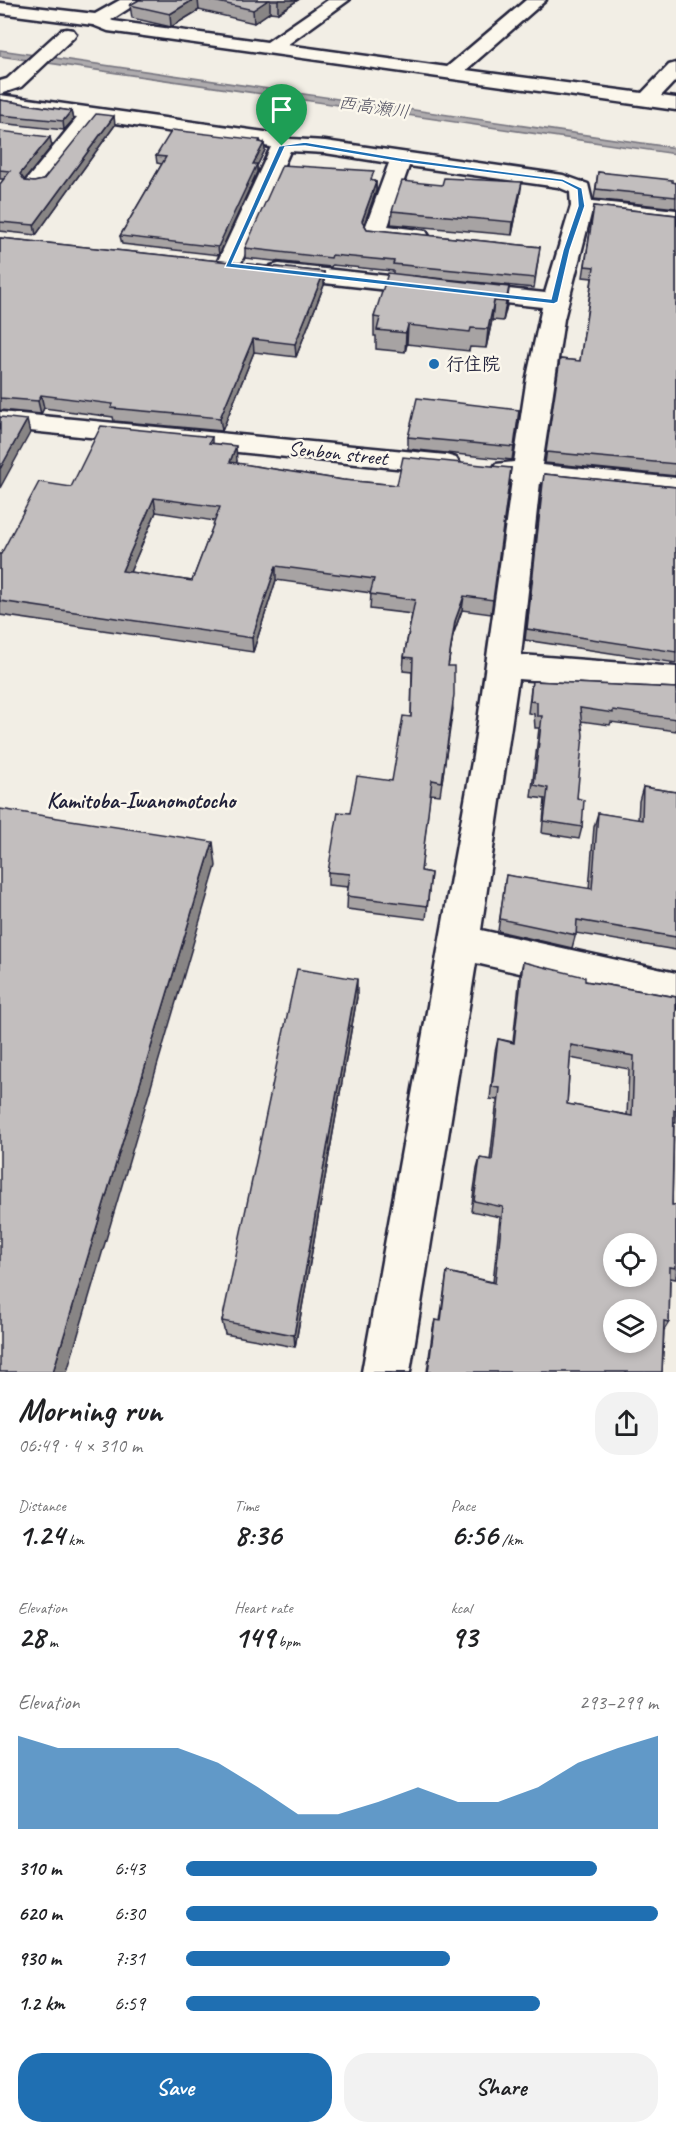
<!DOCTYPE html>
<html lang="en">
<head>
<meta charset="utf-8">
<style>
  body { margin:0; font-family:Caveat,"Klee One",sans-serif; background:#f2f2f2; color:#202124; height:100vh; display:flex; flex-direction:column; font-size:22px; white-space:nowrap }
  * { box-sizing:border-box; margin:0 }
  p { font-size:20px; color:#757577 }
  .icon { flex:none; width:33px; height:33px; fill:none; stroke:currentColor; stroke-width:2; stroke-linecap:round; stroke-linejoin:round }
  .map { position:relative; height:1372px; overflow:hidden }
  .details { display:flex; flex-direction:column; background:#fff; flex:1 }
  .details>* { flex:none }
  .tools { position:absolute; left:603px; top:1233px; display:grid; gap:12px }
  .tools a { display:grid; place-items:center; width:54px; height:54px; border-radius:50%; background:#fff; box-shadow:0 3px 9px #0003; font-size:30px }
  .pin { position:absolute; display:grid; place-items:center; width:51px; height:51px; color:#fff; margin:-62px -26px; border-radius:50% 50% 50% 0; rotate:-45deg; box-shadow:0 0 6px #0007 }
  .pin .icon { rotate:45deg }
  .round { display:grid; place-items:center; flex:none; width:63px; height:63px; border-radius:24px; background:#f2f2f2 }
  .overview { display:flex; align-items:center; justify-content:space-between; height:102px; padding:0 18px }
  h1 { font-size:33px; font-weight:700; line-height:45px }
  .metrics { display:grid; grid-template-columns:repeat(3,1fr); gap:9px; height:102px; padding:6px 18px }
  .metrics div { display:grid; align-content:center }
  .metrics b { font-size:30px; font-weight:700 }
  .metrics small { font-size:16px; font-weight:400 }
  .metrics p { font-size:16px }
  .chart { height:168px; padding:12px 18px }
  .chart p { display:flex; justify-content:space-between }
  .chart svg { width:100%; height:108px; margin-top:6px; fill:#1f6fb2; opacity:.7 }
  .action { display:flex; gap:12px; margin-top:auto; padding:12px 18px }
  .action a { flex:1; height:69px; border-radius:24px; background:#1f6fb2; color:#fff; font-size:24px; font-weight:700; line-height:69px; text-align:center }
  .action a+a { background:#f2f2f2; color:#202124 }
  ul { padding:0 18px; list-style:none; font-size:20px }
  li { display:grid; grid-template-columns:96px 72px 1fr; align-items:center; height:45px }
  li i { height:15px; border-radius:8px; background:#1f6fb2 }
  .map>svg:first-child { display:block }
  .water { fill:#aeabad; stroke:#76747f; stroke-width:1.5 }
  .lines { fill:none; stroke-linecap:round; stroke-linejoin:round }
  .minor-casing { stroke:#22223b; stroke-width:5 }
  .minor { fill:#fbf7ec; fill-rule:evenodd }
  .wall { fill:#a7a3a3; stroke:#22223b; stroke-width:1.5; fill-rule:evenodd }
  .shaded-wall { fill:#888585; stroke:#22223b; stroke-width:1.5 }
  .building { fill:#c2bebe; stroke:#22223b; stroke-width:1.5; fill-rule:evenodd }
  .route { fill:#1f6fb2; stroke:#fff; stroke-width:1.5; fill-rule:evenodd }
  .poi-dot { fill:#1f6fb2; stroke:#fbf7ec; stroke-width:2 }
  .labels { text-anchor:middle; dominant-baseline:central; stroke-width:5; stroke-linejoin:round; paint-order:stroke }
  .far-water-label { font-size:18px; font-style:italic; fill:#535263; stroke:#fbf7ec }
  .far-poi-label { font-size:18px; font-weight:bold; fill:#22223b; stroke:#fbf7ec; text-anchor:start }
  .street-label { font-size:21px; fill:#22223b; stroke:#fbf7ec }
  .neighbourhood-label { font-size:22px; font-weight:bold; fill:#22223b; stroke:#fbf7ec }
</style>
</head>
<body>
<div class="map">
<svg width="676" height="1372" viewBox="0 0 676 1372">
  <rect width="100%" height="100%" fill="#f2eee5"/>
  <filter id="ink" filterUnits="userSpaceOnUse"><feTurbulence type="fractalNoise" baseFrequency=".0167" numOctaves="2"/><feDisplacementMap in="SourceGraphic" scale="12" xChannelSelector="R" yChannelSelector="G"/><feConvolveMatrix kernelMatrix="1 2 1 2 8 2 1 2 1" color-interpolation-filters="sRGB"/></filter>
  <g filter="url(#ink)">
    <!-- water -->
    <path class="water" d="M0 50 676 148V154L0 56Z"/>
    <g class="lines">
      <!-- minor casing -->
      <g class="minor-casing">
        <g id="minor">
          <path d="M120 0H142L111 20 113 21 267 42 328 0H349L287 45 447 67 526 0H546L466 70 642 93 669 65 676 63V80L661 96 676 98V110L108 31 93 25 0 13V3L95 14Z"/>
          <path d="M67 29 73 30 76 34 73 38 21 87 0 94V81L7 79 61 30Z"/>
          <path d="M0 95 272 133 291 139 325 141 563 175 588 184 592 201 676 210V224L591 214 564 319 542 465 676 478V496L540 482 521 655 676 667V691L518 679 481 930 676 973V1009L476 963 410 1372H362L473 756 512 480 496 476 492 470 496 464 514 462 527 377 542 307 279 278 271 276 267 271 271 266 279 264 545 293 571 206 570 192 558 187 409 166 388 226 426 231 429 236 426 241C409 245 384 240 367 236L364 231 389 163 325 153 290 151 240 265 236 270 228 272 220 270 216 265 271 147 96 120 43 188 35 189 27 188 24 183 77 118 0 107Z"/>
          <path d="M0 412 446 455 456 458 460 464 456 470 446 473 0 428Z"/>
        </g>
      </g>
      <!-- minor -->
      <use href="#minor" class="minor"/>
    </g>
    <!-- wall -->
    <g class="wall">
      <path d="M139 0H298L278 13 270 12 254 23 199 10 171 27 132 18 130 5Z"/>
      <path d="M0 100 71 111 73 120 64 130 0 123Z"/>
      <path d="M115 125 36 235 0 231V184L4 179H0V131L52 146 24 180 25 181 34 182 43 180Z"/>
      <path d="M260 140 265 150 257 166V172L219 255 122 244 120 236 162 164 157 163 156 156Z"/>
      <path d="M598 172 676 183V208L594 199Z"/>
      <path d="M374 181 376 182V191L364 224 367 229 540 247 534 288 414 276 509 287 507 305 503 321 492 320 486 348 470 347 469 351 407 344 405 352 376 349V336H374V317L393 274V271L332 265 331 267 245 258V248Z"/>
      <path d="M520 195 512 235 391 224 392 211Z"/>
      <path d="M594 206 676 215V476L545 463 560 359 580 361 592 278 583 277Z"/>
      <path d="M0 238 324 272V285L296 357 254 352 222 431 114 421 113 417 44 408 41 414 0 410Z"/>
      <path d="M519 410 512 460 408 449V437Z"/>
      <path d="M212 437V443L237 461 236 463 343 480 397 485 511 468 491 614 462 610 453 635 448 666 453 709 440 795 430 794 421 871 431 873 426 919 347 909 348 887 328 885V872L350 813 392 781 411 717 412 672 403 671 404 657 412 614 370 609 371 593 276 580 253 652 0 615V554H1L71 487ZM156 512 215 521 192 581 130 572Z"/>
      <path d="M544 474 676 487V663L525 640Z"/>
      <path d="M532 681 676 688V731L611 722 610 725 581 721 577 798 582 827 579 839 542 833 545 799 531 797 539 728H535L534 714 528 713Z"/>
      <path d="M643 787 676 792V950L576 933 572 948 498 931 506 875 589 889 594 827 598 813 638 820 639 801Z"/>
      <path d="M523 962 585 981 676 997V1123H674L672 1205H676V1279L670 1278 669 1322 664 1330 662 1372H427L433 1328 435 1320 440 1321 447 1272 493 1282 500 1217 471 1211 477 1169 480 1158 490 1160 497 1100 490 1099 495 1052 498 1039 513 1042 520 975ZM570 1058 629 1069 627 1115 567 1104Z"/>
      <path d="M357 997 295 1347 225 1334 222 1321Z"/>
    </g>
    <!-- shaded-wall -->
    <g class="shaded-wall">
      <path d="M193 0H198L199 10 171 27 170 14Z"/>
      <path d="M268 0H270V12L254 23 253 10Z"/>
      <path d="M279 0H298L278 13V1Z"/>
      <path d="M71 111 73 120 64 130 63 121Z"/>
      <path d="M114 116 115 125 36 235 34 225Z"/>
      <path d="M50 137 52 146 22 183 20 174Z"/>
      <path d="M264 143 265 150 257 166V172L219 255 218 247 253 164Z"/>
      <path d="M376 182V191L362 230V221Z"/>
      <path d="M522 182 520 195 512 235 513 222Z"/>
      <path d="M324 272V285L296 357 295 344Z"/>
      <path d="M509 287 507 305 503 321 506 302Z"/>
      <path d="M494 301 492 320 486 348 488 329Z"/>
      <path d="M408 325 407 344 405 352 406 333Z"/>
      <path d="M253 339 254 352 222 431 220 418Z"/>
      <path d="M41 395 44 408 41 414 38 401Z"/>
      <path d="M27 420 30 433 0 488V469Z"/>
      <path d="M236 446 237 461 231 477 230 462Z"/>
      <path d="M154 498 156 512 124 586 122 571Z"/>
      <path d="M276 566V580L253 652 252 638Z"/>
      <path d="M464 596 462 610 453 635 446 680 455 621Z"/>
      <path d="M213 842 216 866 67 1372H53Z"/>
      <path d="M357 979V997L295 1347 294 1335Z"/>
    </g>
    <!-- building -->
    <g class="building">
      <path d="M139 0H193L170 14 130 5Z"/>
      <path d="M209 0H268L253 10Z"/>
      <path d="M0 100 71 111 63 121 0 115Z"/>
      <path d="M96 114 114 116 34 225 0 222V184L10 171 0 170V131L50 137 20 174 25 181 34 182 43 180Z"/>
      <path d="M172 130 260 140 259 142 264 143 253 164H257L218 247 120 236 166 157 156 156Z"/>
      <path d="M282 165 374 171 371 180 376 182 362 221 367 229 540 247 535 278 393 264 394 261 332 255 331 258 245 248Z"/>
      <path d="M598 172 672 180V182L676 183V197L596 189Z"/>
      <path d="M444 178 522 182 513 222 392 211 402 181 442 185Z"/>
      <path d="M594 206 676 215V464L546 452 560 359 580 361 594 267 585 266Z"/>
      <path d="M0 238 324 272 295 344 253 339 220 418 111 408 113 404 41 395 38 401 0 398Z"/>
      <path d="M388 273 509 287 506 302 494 301 488 329 471 328 470 332 408 325 406 333 377 330 380 318 374 317Z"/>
      <path d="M417 398 519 410 514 447 408 437Z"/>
      <path d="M0 417 27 420 0 469Z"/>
      <path d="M101 426 212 437 209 443 236 446 230 462 343 480 397 485 403 457 511 468 493 600 464 596 455 621 448 666H454V695L442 782 432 780 421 871 431 873 427 906 347 896 350 874 328 872 338 812 350 813 357 776 392 781 403 716 411 717 413 658 404 657 415 600 370 594 374 579 276 566 252 638 0 601V554H1L39 482 71 487ZM154 498 220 507 192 581 122 571Z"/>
      <path d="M544 474 676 487V652L527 629Z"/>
      <path d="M532 681 676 688V719L613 710V713L580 708 583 735 577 798 584 800 582 827 544 821 548 788 534 785 542 716H537V702L530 701Z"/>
      <path d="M643 787 676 792V937L577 920 576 935 500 919 506 875 592 889 598 813 642 820Z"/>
      <path d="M0 809 213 842 53 1372H0Z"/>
      <path d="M523 962 585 977V981L676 997V1110H674L672 1205H676V1268L670 1267 669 1322 664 1321 662 1372H428L435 1320 441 1321 447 1272 495 1283 503 1207 474 1201 480 1158 492 1160 500 1088 492 1087 498 1039 514 1043ZM571 1045 634 1056 632 1116 567 1104ZM614 1244H646V1276H614ZM614 1310H646V1342H614Z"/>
      <path d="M297 969 357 979 294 1335 222 1321Z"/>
    </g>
  </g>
  <!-- route -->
  <path class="route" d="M305 142 401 158 563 179 582 188 585 206 570 250 558 302 554 304 225 267 279 146ZM305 146 401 162 562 182 577 190 578 206 563 250 551 299 232 263 285 147Z"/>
  <!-- markers -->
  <circle class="poi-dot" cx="434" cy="364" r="6"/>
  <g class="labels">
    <!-- far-water labels -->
    <g class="far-water-label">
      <text transform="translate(374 107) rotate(8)">西高瀬川</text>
    </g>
    <!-- far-poi labels -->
    <g class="far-poi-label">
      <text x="446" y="364">行住院</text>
    </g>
    <!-- street labels -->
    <g class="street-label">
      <text transform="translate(338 453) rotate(6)">Senbon street</text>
    </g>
    <!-- neighbourhood labels -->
    <g class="neighbourhood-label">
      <text x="141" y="801">Kamitoba-Iwanomotocho</text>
    </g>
  </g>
</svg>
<div class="tools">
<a><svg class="icon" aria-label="locate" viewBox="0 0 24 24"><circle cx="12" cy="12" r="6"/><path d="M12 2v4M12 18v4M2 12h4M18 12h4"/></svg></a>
<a><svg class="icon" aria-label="layers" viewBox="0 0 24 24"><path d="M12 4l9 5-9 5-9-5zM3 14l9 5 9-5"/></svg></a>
</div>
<div class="pin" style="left:282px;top:146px;background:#1e9e55"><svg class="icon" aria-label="arrive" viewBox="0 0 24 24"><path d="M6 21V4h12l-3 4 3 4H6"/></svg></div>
</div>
<section class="details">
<div class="overview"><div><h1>Morning run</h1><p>06:49 · 4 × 310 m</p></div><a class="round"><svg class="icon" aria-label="share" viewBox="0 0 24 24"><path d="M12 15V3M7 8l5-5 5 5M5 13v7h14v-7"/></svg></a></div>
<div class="metrics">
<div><p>Distance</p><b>1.24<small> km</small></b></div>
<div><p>Time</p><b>8:36</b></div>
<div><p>Pace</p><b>6:56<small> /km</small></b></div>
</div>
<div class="metrics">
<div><p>Elevation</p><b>28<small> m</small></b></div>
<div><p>Heart rate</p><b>149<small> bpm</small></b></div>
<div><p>kcal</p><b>93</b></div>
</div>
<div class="chart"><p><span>Elevation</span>293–299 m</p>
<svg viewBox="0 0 160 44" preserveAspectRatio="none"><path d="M0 44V6L10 11L20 11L30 11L40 11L50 17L60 27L70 38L80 38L90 33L100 27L110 33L120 33L130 27L140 17L150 11L160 6V44z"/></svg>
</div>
<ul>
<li><b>310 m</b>6:43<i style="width:87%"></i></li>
<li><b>620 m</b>6:30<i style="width:100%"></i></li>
<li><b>930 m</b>7:31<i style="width:56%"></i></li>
<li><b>1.2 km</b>6:59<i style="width:75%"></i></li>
</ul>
<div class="action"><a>Save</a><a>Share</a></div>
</section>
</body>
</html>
